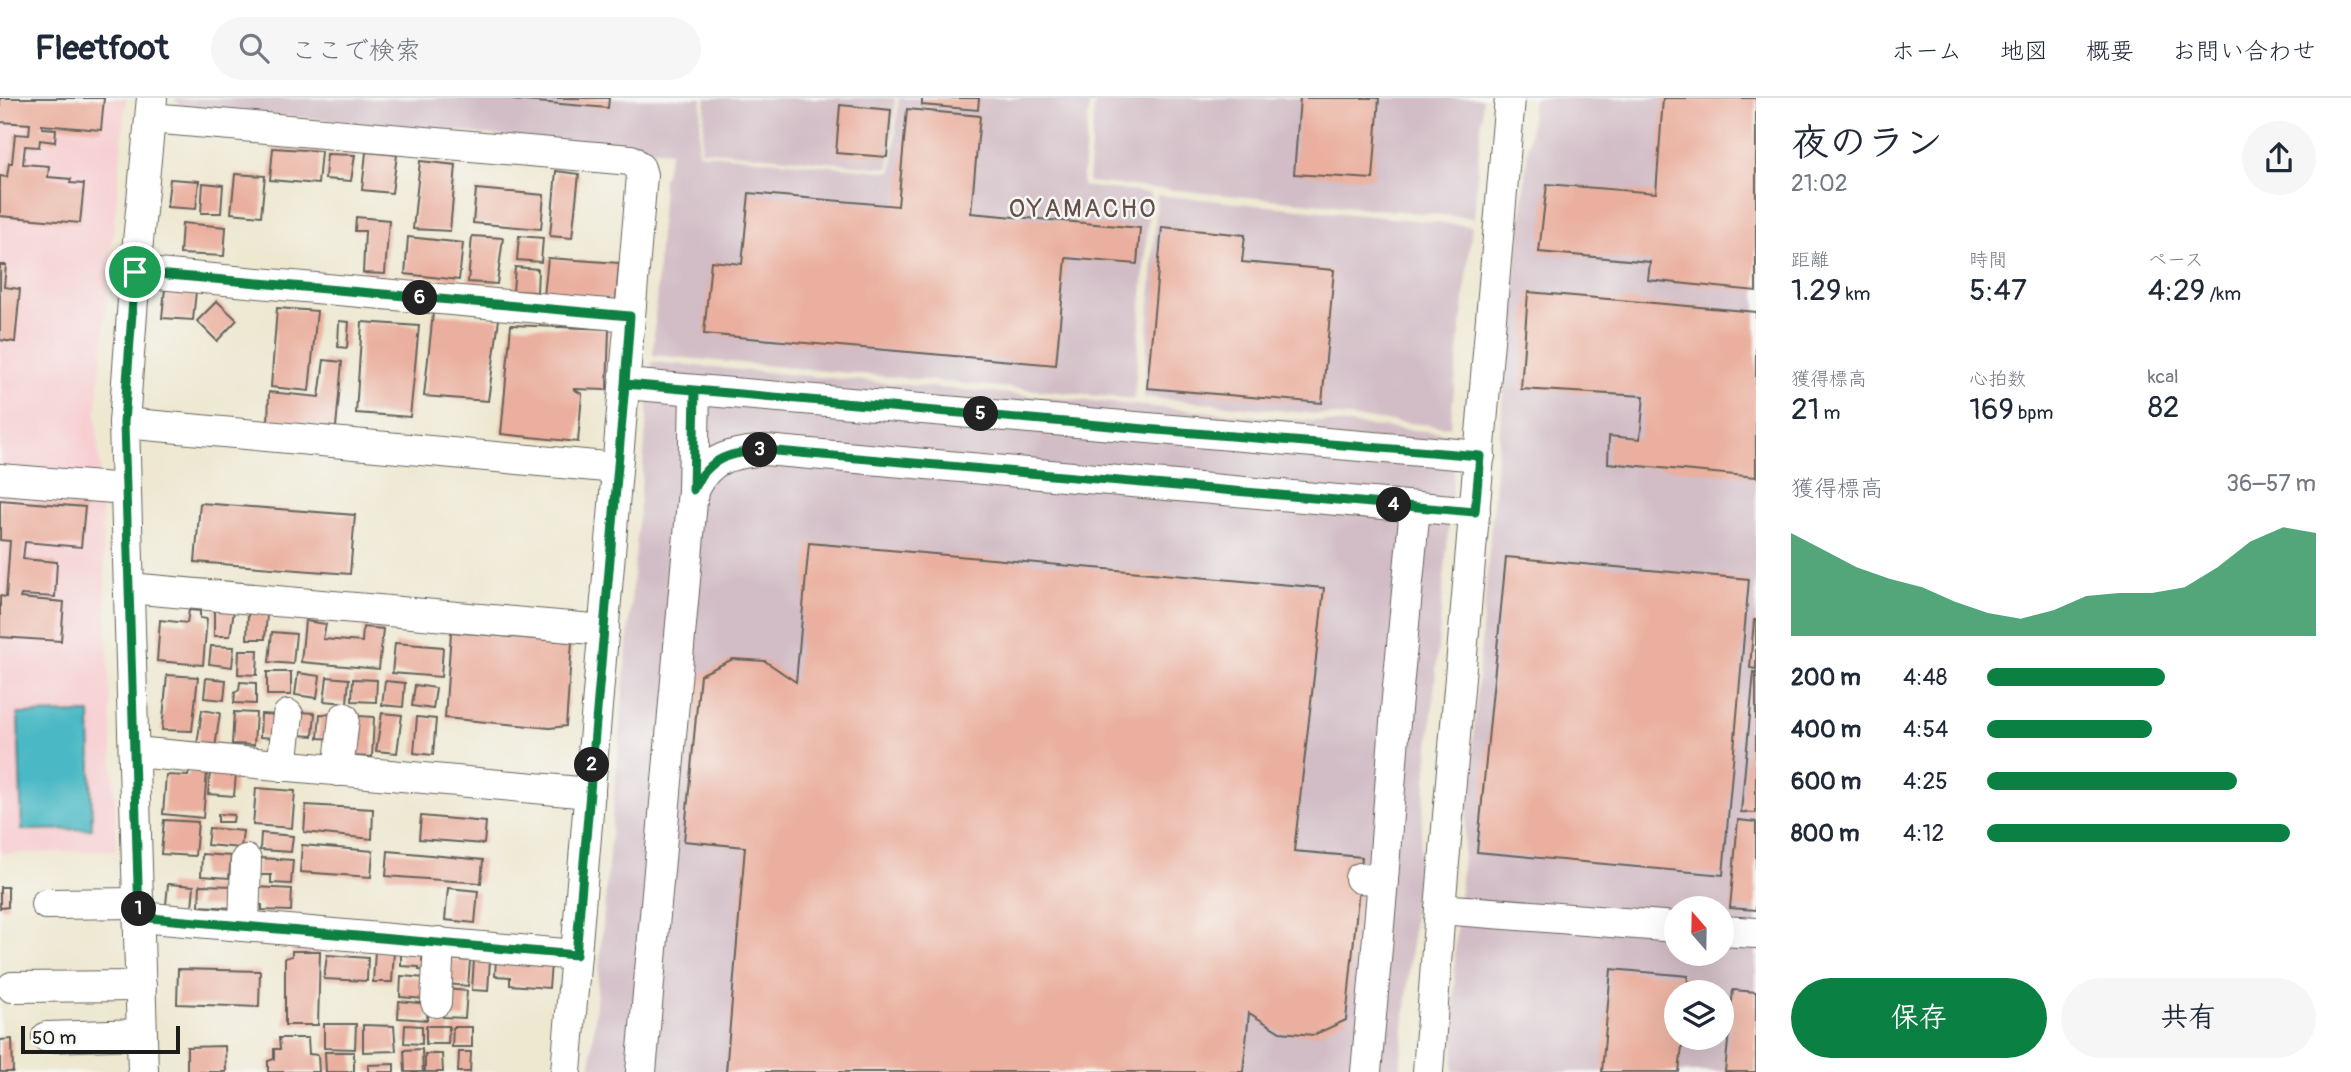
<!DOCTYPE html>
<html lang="ja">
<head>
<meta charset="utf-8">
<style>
  body { margin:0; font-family:Pangolin,"Klee One",sans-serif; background:#f6f6f7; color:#1f2937; height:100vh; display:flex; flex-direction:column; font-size:26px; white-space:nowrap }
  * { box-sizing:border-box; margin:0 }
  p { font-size:23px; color:#747a83 }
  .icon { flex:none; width:38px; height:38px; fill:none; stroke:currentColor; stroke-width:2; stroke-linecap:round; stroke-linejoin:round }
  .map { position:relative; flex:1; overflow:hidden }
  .details { display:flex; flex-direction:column; background:#fff; width:595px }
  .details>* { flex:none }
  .needle { width:46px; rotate:340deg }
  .tools { position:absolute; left:1664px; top:798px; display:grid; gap:14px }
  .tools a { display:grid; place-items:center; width:70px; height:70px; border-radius:50%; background:#fff; box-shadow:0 7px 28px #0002; font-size:35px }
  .scale { position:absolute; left:21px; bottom:18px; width:159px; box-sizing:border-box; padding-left:7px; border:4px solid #1c1c1c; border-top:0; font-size:19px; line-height:24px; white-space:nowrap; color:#1c1c1c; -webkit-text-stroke:5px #f6f6f2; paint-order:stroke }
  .pin { position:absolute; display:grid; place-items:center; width:60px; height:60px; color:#fff; margin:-30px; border:4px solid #fff; border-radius:50%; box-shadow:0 2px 7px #0007 }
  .km { position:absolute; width:35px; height:35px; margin:-18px; border-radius:50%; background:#222; color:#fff; font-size:19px; line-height:35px; text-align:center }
  .round { display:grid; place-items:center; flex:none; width:74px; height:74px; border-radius:37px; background:#f6f6f7 }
  .head { display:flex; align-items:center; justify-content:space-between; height:119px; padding:0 35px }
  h1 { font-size:38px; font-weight:600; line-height:52px }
  .stats { display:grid; grid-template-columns:repeat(3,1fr); gap:10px; height:119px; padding:7px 35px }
  .stats div { display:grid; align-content:center }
  .stats b { font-size:30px; font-weight:600 }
  .stats small { font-size:19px; font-weight:400 }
  .stats p { font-size:19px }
  .chart { height:196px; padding:14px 35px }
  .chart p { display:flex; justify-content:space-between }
  .chart svg { width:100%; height:126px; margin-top:7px; fill:#0b8043; opacity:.7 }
  .cta { display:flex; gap:14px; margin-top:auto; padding:14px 35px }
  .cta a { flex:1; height:80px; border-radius:42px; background:#0b8043; color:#fff; font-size:28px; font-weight:600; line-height:80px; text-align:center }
  .cta a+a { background:#f6f6f7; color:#1f2937 }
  ul { padding:0 35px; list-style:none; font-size:23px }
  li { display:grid; grid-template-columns:112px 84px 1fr; align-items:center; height:52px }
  li i { height:18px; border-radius:9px; background:#0b8043 }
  header { display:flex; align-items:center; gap:42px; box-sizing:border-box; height:98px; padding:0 35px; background:#fff; border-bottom:2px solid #e0e1e3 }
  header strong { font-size:33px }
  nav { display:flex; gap:38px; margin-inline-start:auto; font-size:24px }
  .search { width:490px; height:63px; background:#f6f6f7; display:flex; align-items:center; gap:18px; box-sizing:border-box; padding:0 24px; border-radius:38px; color:#747a83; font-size:26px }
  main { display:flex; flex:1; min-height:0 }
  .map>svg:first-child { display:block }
  .built { fill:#f7cfd2 }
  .industrial { fill:#d2bdc6; fill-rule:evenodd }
  .water { fill:#4cb9c5; stroke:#346a70; stroke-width:2 }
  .building { fill:#eaaf9e }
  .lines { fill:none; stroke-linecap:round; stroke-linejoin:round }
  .minor-casing { stroke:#66635b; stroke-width:32 }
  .minor { stroke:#fff; stroke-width:30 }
  .route-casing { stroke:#fff; stroke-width:14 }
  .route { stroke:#0b8043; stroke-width:9 }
  .labels { text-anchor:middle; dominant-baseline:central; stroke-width:5; stroke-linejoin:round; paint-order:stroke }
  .neighbourhood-label { font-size:26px; letter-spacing:2px; fill:#644f4a; stroke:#f6f6f2 }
</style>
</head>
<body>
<header>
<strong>Fleetfoot</strong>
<div class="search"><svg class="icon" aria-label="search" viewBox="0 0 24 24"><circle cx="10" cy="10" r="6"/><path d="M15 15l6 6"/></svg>ここで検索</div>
<nav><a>ホーム</a><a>地図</a><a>概要</a><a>お問い合わせ</a></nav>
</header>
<main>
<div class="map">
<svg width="1756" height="974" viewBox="0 0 1756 974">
  <rect width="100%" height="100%" fill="#f6f6f2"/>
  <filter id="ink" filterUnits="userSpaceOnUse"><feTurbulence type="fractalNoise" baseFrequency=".0143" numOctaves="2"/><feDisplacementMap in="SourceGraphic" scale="14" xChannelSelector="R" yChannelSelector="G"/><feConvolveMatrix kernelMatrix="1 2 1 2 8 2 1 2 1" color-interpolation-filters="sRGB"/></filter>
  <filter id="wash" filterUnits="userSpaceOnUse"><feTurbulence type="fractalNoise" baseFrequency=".00686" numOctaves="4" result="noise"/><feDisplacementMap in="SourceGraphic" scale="28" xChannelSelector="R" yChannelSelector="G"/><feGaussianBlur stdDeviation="1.57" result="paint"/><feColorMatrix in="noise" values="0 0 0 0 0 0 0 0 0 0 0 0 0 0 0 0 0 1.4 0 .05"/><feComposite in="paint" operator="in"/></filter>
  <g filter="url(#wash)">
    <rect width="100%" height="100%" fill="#eee8d1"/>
    <!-- built -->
    <g class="built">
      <path d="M0 0H126L96 318 100 373 93 380 0 373Z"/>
      <path d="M0 388 101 403 117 752 0 756Z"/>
    </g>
    <!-- industrial -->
    <g class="industrial">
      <path d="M702 0 698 55 892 74 899 0H1090L1082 88 1150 95 1134 301 653 257 663 81 671 53 181 9 175 1Z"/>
      <path d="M706 0H895L889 70 701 52Z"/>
      <path d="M1095 0H1483L1474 120 1088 84Z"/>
      <path d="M1533 0H1756V974H1453L1455 852 1496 370ZM1676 810H1722V856H1676ZM1676 894H1722V940H1676Z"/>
      <path d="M1157 97 1472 128 1450 329 1144 299Z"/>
      <path d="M652 264 1457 336 1400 974H590Z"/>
    </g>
    <!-- water -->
    <path class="water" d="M90 615 92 731 22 732 18 616Z"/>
    <g id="blocks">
      <!-- building -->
      <g class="building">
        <path d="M0 0H104L101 32 42 27V30L56 31 55 44 40 42 39 49 25 48 23 66 49 68 48 79 71 81 70 85 84 86 80 125 0 118V78L7 79 9 65H12L15 36 29 37 30 26 0 24Z"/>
        <path d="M513 0H609L608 10 513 2Z"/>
        <path d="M922 0H979L978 12 922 7Z"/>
        <path d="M1300 0H1379L1373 81 1294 76Z"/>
        <path d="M1663 0H1756V193L1648 182 1650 164 1539 154 1547 86 1656 95Z"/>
        <path d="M840 7 891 12 887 59 836 55Z"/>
        <path d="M907 11 980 18 971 115 1140 130 1137 166 1066 160 1056 267 704 236 711 163 742 166 749 95 898 108Z"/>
        <path d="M273 50 321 53 318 86 270 82Z"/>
        <path d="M366 54 397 57 392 95 362 92Z"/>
        <path d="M327 56 355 57 351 83 325 81Z"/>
        <path d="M420 63 456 67 450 133 413 131Z"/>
        <path d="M556 73 579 76 572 140 550 138Z"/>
        <path d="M235 76 265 78 261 118 231 115Z"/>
        <path d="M170 81 199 83 196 111 167 109Z"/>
        <path d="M203 85 223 87 221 115H201Z"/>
        <path d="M476 91 544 97 541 131 473 125Z"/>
        <path d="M356 119 389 122 385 176 363 175 365 133H355Z"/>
        <path d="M182 125 226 129 224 158 180 156Z"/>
        <path d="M1162 129 1245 137 1242 164 1334 172 1322 305 1147 290Z"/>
        <path d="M472 138 503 140 497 186 468 184Z"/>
        <path d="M519 138 543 140 541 164 517 162Z"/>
        <path d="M408 139 463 145 459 182 405 176Z"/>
        <path d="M548 160 619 165 616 202 544 198Z"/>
        <path d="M0 167H6L4 189 20 191 15 244 0 242Z"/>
        <path d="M515 169 538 171 537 194 513 193Z"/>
        <path d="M165 190 196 193 193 222 162 220Z"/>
        <path d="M1528 194 1756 214V379L1608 365 1609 338 1640 341 1644 298 1521 291Z"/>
        <path d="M217 203 237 222 217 243 197 223Z"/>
        <path d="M277 210 317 213 309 293 271 289Z"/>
        <path d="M433 215 499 221 488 303 424 298Z"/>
        <path d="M339 223 349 224 347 250 338 249Z"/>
        <path d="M362 224 419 228 410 319 356 315Z"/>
        <path d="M511 227 609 231 607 292 573 291 582 296 578 344 501 336Z"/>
        <path d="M324 262 342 264 336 329 268 326 269 294 319 299Z"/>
        <path d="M0 402 85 409 81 449 25 444 23 461 57 464 55 499 21 497 20 500 64 504 61 543 0 539V498L6 499 10 443 0 442Z"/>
        <path d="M200 405 355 417 350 476 195 464Z"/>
        <path d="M809 445 1324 490 1294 753 1362 759 1346 922 1314 937 1280 934 1249 915 1243 974H726L745 749 684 743 700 577 733 561 765 563 796 584Z"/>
        <path d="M1506 459 1749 481 1723 777 1477 754Z"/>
        <path d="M214 511 234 512 230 538H214Z"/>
        <path d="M189 512 200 513V520L207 521 203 567 157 563 160 522 187 525Z"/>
        <path d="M248 516H267L265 541H247Z"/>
        <path d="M1754 522H1756V571L1750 570Z"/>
        <path d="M305 523 326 526 323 541 362 544 363 529 383 531 379 571 301 564Z"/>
        <path d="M272 534 296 536 293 566 269 564Z"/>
        <path d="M451 534 572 544 566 628 550 630 445 620Z"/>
        <path d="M395 545 443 549 441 579 392 575Z"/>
        <path d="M211 548 234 549 232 569 209 566Z"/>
        <path d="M239 552H258L257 577 238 576Z"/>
        <rect x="267" y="574" width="24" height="23"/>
        <path d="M1754 574H1756V715L1741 714Z"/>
        <path d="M298 575 320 578 317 600 295 597Z"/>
        <path d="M167 577 198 579 192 633 162 632Z"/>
        <path d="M327 579 349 581 347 605 324 603Z"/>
        <path d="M206 580 226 582 224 602 204 600Z"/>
        <path d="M353 581 377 582 376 604 352 603Z"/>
        <path d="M385 583 405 585 403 609 382 607Z"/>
        <path d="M240 584 256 585V606L234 605 235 594 239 592Z"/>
        <path d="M415 587 436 590 433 611 412 608Z"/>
        <path d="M202 612 220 615 215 650 197 647Z"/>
        <path d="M234 614 256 615 254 647 232 646Z"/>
        <path d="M299 614 315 615 313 638 297 637Z"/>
        <path d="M382 615 402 617 397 655 376 653Z"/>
        <path d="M261 616 278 617 276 640 260 639Z"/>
        <path d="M320 616 338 617 336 641 318 640Z"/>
        <path d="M358 618 374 619 372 659 350 658 351 641H357Z"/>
        <path d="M417 619 436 621 433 657 414 655Z"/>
        <path d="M189 673 207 674 203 720 163 716 166 677 188 678Z"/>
        <path d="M210 674 236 676 234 698 208 696Z"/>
        <path d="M256 690 295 693 292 730 253 727Z"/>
        <path d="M306 707 373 711 372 741 304 734Z"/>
        <path d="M218 716 234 717 233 724H218Z"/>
        <path d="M421 718 486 724 484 746 419 741Z"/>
        <path d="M164 722 198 724 195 758 161 756Z"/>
        <path d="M1738 722 1756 724V812L1730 810Z"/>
        <path d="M209 730 243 733 241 750 207 747Z"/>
        <path d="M261 735 293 738 291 754 260 752Z"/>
        <path d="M302 747 373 753 371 779 300 774Z"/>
        <path d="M388 753 483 762 481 785 386 778Z"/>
        <path d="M202 756 231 758 229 780 201 778Z"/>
        <path d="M259 760 293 762 291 786 271 785V777H257Z"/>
        <path d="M168 786 194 788 192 809 166 807Z"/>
        <path d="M200 787 234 788 232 810 199 808Z"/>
        <path d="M0 789H8V809L0 810Z"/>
        <path d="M256 789 292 791 291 813 262 812V807L255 806Z"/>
        <path d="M448 790 478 793 475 825 445 822Z"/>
        <path d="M292 853H320L318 927H285V860L292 858Z"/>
        <path d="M375 853H394L392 884H373Z"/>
        <path d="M401 853 423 854 422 863 430 864V873L419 872V869L401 868Z"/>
        <path d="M327 857 368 860 367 883 324 881Z"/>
        <path d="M449 861 470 863 468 888 447 886Z"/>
        <path d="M474 861 490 862 488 893 472 892Z"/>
        <path d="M496 861 551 866 549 890 510 887V879L495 878Z"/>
        <path d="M178 871 260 873 259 909 177 906Z"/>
        <path d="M1611 871 1688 878 1687 894H1676V940H1683L1679 974H1602Z"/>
        <path d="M401 878 426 880 425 901 400 899Z"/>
        <path d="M445 891 467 893 465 920 443 919Z"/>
        <path d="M1733 892 1756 894V974H1725Z"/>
        <path d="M399 903 428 906 427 922 398 920Z"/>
        <path d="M324 926H356L355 951 324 950Z"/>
        <path d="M363 927 394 928 396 953 363 954Z"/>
        <path d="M405 927 422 928V946L404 945Z"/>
        <path d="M426 928H449L448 946H426Z"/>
        <path d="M453 929H472V949H452Z"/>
        <path d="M279 940H308L309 956 318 957 319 974H268V963L274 961V951H280Z"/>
        <path d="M12 941 13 974H0V942Z"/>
        <path d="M225 948 226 974H187V949Z"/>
        <path d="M422 951 423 974H405L404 952Z"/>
        <path d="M325 954H354V974H326Z"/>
        <path d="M459 954H471L470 974H458Z"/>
        <path d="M425 956H442L443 974H425Z"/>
        <path d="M394 966V974H368V967Z"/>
      </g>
    </g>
  </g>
  <g filter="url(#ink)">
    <use href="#blocks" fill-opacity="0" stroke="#66635b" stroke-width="2"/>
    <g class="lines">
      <!-- minor casing -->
      <g class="minor-casing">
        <g id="minor">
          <path d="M151 20 631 62 640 70 642 77 566 974"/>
          <path d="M135 174 630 218"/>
          <path d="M625 286 1480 358"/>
          <path d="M124 325 617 370"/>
          <path d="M0 381 126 391"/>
          <path d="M693 392C710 358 730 356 765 352L1475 414"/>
          <path d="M129 490 604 532"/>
          <path d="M134 654 590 695"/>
          <path d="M282 668 288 617"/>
          <path d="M338 673 344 620"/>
          <path d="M1360 780 1383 782 1366 974"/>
          <path d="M1383 782 1396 611 1415 409"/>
          <path d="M46 806 139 805"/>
          <path d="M1440 811 1676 829"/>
          <path d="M139 819 576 857"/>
          <path d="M244 828 246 762"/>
          <path d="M1722 833 1756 835"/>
          <path d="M12 889 141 888"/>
          <path d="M436 904 439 844"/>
          <path d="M47 939 142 936"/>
          <path d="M143 974 124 325 135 174 152 0"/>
          <path d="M641 974 693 392 695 292"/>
          <path d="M1428 974 1440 811 1510 0"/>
        </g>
      </g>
      <!-- minor -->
      <use href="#minor" class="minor"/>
    </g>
  </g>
  <g class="lines" filter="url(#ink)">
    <!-- route casing -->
    <g class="route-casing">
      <path id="route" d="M135 174 124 325 139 819 576 857 625 286 695 292 693 392C710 358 730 355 765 352L1475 414 1480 358C1195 336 909 311 625 286L630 218 135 174"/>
    </g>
    <!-- route -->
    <use href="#route" class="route"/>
  </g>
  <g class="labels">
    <!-- neighbourhood labels -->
    <g class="neighbourhood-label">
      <text x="1083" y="111">OYAMACHO</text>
    </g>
  </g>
</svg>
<div class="tools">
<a><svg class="needle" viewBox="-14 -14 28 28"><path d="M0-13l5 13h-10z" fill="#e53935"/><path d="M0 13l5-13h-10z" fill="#747a83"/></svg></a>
<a><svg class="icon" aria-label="layers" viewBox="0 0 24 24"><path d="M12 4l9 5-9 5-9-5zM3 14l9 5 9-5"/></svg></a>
</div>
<div class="scale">50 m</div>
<div class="pin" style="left:135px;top:174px;background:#1e9e55"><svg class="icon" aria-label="arrive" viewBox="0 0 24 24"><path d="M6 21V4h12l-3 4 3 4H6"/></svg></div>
<b class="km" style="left:139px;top:811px">1</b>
<b class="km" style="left:592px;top:667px">2</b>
<b class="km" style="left:760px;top:352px">3</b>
<b class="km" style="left:1394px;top:407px">4</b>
<b class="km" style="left:981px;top:316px">5</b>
<b class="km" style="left:420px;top:200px">6</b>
</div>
<section class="details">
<div class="head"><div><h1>夜のラン</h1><p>21:02</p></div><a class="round"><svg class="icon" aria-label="share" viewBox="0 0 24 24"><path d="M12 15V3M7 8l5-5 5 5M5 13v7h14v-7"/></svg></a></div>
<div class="stats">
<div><p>距離</p><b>1.29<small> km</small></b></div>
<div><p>時間</p><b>5:47</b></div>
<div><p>ペース</p><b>4:29<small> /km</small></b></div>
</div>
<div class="stats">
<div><p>獲得標高</p><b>21<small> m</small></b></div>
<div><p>心拍数</p><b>169<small> bpm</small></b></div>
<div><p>kcal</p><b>82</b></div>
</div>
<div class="chart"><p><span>獲得標高</span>36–57 m</p>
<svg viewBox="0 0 160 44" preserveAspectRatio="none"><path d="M0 44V8L10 14L20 20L30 24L40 27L50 32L60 36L70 38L80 35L90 30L100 29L110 29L120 27L130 20L140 11L150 6L160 8V44z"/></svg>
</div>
<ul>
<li><b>200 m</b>4:48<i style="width:54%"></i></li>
<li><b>400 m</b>4:54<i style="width:50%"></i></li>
<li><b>600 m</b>4:25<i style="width:76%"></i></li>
<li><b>800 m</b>4:12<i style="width:92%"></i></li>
</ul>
<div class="cta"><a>保存</a><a>共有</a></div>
</section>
</main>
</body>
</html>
